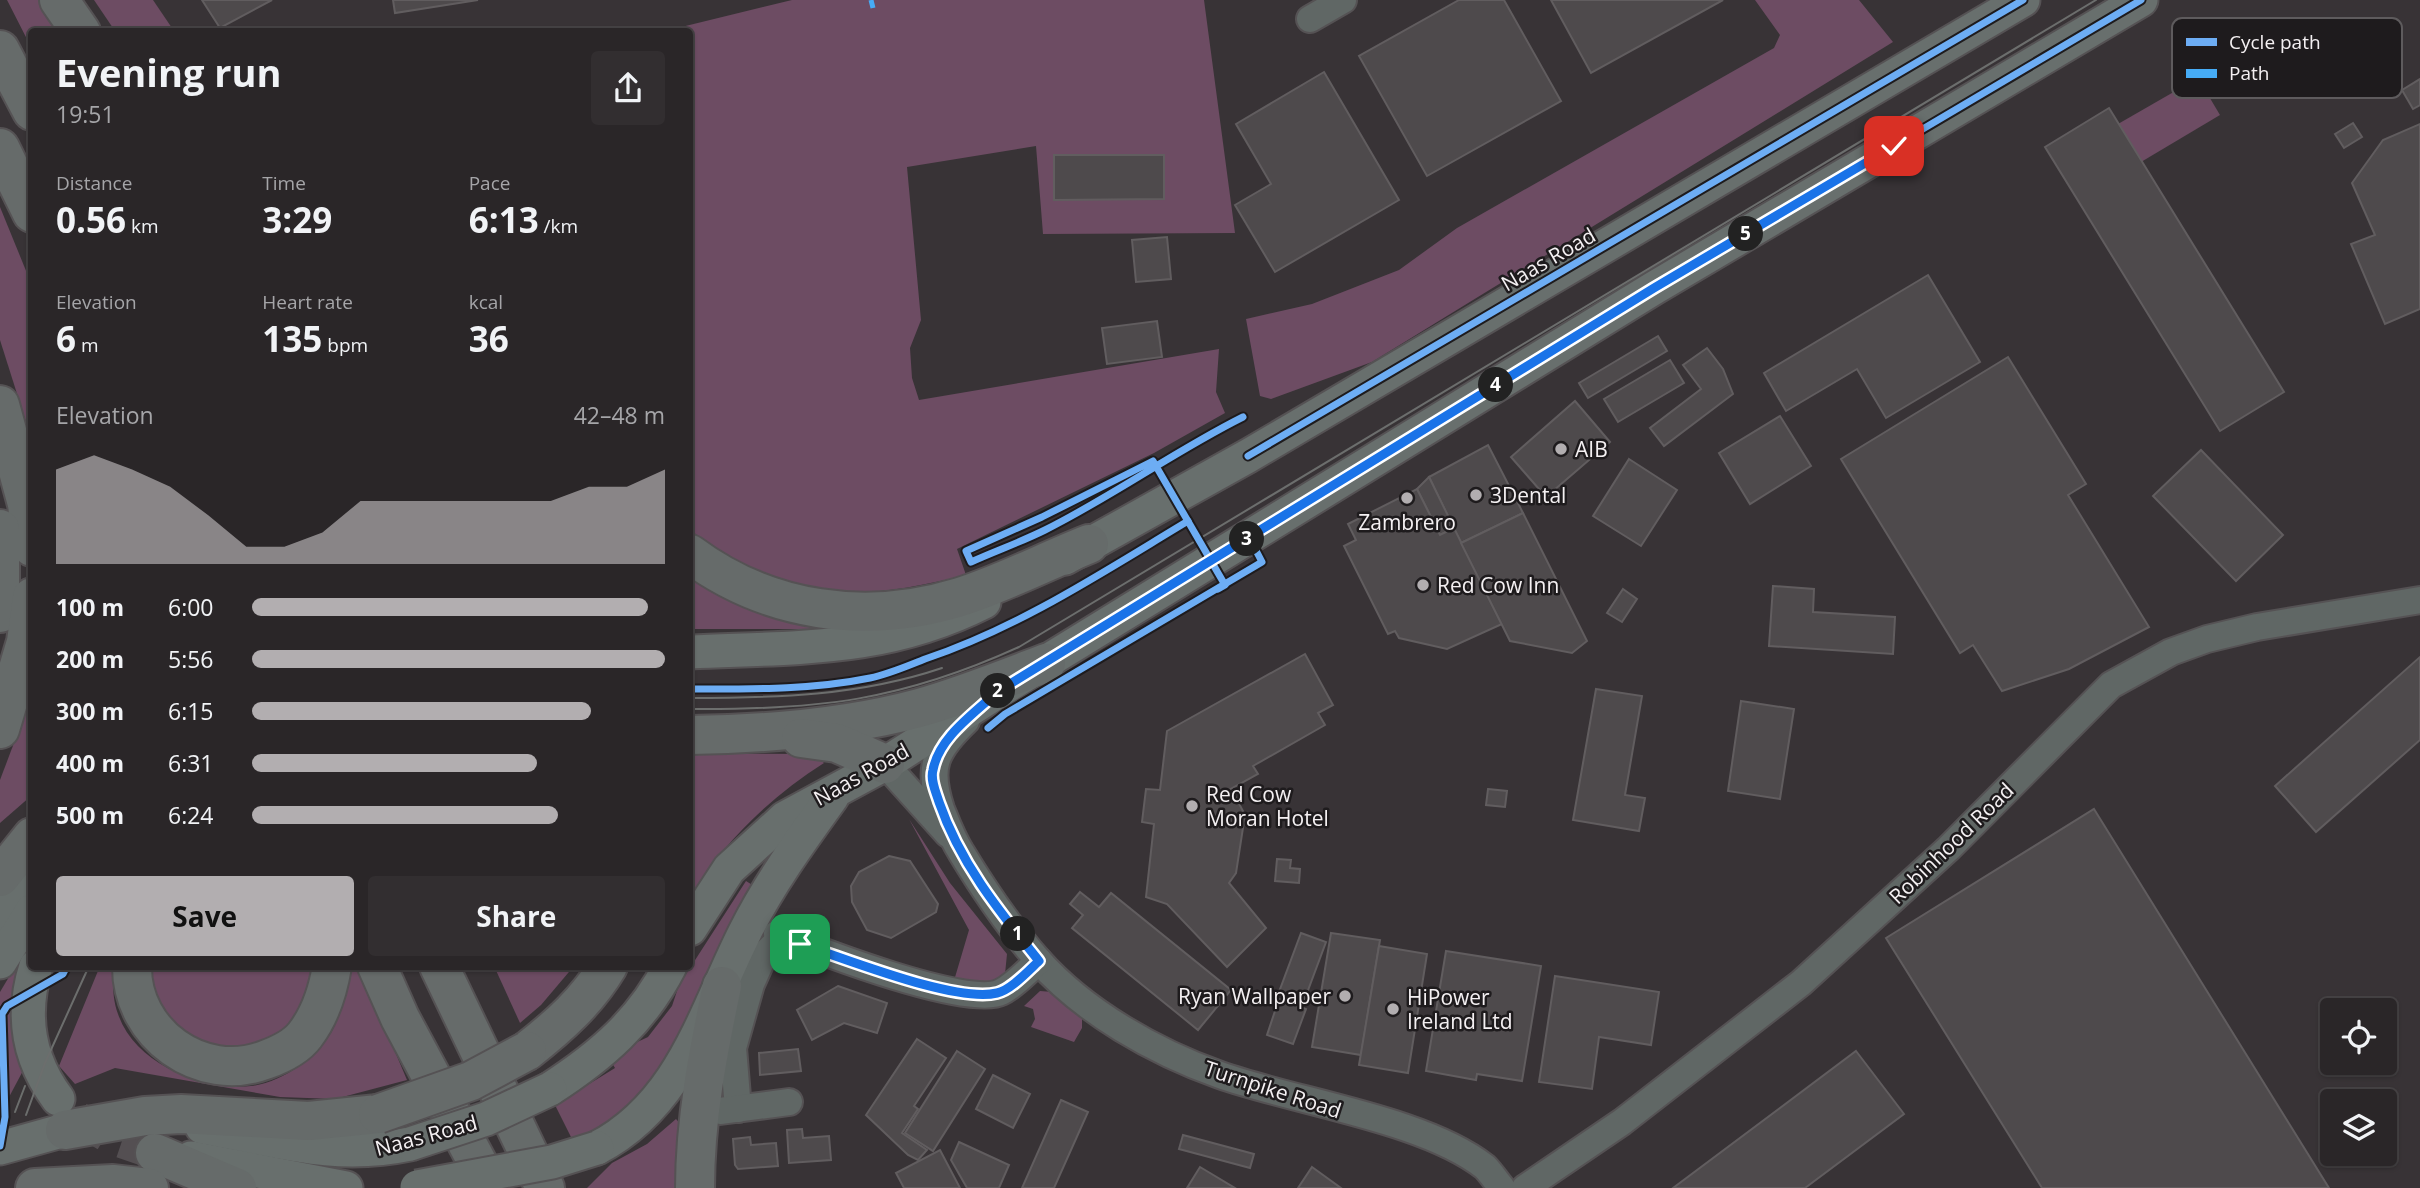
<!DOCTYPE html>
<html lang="en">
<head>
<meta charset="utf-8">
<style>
  body { margin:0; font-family:"Open Sans",sans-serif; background:#322e30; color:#f1f3f6; height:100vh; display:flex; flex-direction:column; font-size:26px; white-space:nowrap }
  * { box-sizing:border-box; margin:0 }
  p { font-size:23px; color:#a5a5a8 }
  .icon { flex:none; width:38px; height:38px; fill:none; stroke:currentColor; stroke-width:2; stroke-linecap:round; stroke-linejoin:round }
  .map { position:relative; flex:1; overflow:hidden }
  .sheet { position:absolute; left:28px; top:28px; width:665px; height:942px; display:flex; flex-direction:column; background:#2a2628; border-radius:7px; box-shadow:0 2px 5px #0004,0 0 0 2px #464345 }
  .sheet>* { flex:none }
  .fabs { position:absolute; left:2320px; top:998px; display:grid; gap:14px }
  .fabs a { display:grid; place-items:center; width:77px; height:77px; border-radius:7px; background:#2a2628; box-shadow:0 2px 5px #0004,0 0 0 2px #464345; font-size:35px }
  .pin { position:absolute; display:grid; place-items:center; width:60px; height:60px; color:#fff; margin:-30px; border-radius:14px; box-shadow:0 4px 10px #0006 }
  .km { position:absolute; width:35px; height:35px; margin:-18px; border-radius:50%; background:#222; color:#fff; font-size:19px; line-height:35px; text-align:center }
  .round { display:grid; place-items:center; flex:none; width:74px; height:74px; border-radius:7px; background:#322e30 }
  .headline { display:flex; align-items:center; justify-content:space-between; height:119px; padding:0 28px }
  h1 { font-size:38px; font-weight:700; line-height:52px }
  .metrics { display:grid; grid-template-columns:repeat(3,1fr); gap:10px; height:119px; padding:7px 28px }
  .metrics div { display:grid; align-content:center }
  .metrics b { font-size:35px; font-weight:700 }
  .metrics small { font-size:19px; font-weight:400 }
  .metrics p { font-size:19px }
  .chart { height:196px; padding:14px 28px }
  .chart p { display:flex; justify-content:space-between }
  .chart svg { width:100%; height:126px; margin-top:7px; fill:#b2aeb0; opacity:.7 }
  .cta { display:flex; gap:14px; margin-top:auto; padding:14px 28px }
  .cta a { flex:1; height:80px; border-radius:7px; background:#b2aeb0; color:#111; font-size:28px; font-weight:700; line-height:80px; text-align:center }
  .cta a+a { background:#322e30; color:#f1f3f6 }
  ul { padding:0 28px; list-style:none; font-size:23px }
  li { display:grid; grid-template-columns:112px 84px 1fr; align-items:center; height:52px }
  li i { height:18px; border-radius:9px; background:#b2aeb0 }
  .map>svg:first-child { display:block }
  .green { fill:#6d4c63 }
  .building { fill:#4e4a4c; stroke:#615d5f; stroke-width:2 }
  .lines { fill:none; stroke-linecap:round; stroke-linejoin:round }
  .major-tunnel { stroke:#544f52; stroke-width:33; stroke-dasharray:33 17; stroke-linecap:butt }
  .minor-casing { stroke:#555254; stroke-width:30 }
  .major-casing { stroke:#555254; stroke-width:37 }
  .highway-casing { stroke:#555254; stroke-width:42 }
  .minor { stroke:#606765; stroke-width:26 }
  .major { stroke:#686f6d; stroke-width:33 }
  .highway { stroke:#666b6a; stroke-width:38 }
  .tram { stroke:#6c6e6d; stroke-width:2 }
  .major-bridge-casing { stroke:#555254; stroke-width:37; stroke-linecap:butt }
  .highway-bridge-casing { stroke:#555254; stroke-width:42; stroke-linecap:butt }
  .major-bridge { stroke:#686f6d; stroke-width:33 }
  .highway-bridge { stroke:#666b6a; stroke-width:38 }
  .quiet { stroke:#46acf6; stroke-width:5; stroke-dasharray:10 5; stroke-linecap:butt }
  .cycleway-casing { stroke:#1e1b1d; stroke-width:11 }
  .cycleway { stroke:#6dadf4; stroke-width:7 }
  .route-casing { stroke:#fff; stroke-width:14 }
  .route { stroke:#1a73e8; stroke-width:9 }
  .poi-dot { fill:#b2aeb0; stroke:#1e1b1d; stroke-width:2.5 }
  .labels { text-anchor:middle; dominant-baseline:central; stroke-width:5; stroke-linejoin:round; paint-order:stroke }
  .street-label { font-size:21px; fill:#f4f0f2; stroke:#1e1b1d }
  .poi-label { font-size:21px; fill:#f4f0f2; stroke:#1e1b1d; text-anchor:start }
  .key { fill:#1e1b1d; stroke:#5e5b5d; stroke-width:2 }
  .key-label { font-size:19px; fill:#f4f0f2 }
</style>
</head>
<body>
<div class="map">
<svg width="2420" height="1188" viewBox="0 0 2420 1188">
  <rect width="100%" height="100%" fill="#383336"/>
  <!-- green -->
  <g class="green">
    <path d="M7 0H43L67 31 32 32 31 47Z"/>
    <path d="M94 0H153L174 31H115Z"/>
    <path d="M792 0H1204L1235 233 1043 234 1036 146 907 167 921 320 910 348 912 378 919 400 1219 349 1216 392 1225 413 1154 453 957 549 966 575C863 601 773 607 690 529V32H661Z"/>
    <path d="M1755 0H1859L1893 42 1372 362 1271 399 1260 396 1246 319 1312 304 1399 270 1457 228 1774 48 1780 35Z"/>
    <path d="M2198 78 2220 115 2141 162 2118 124Z"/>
    <path d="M0 207 31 283V438L0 340Z"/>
    <path d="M690 567 875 624 819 629H690Z"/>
    <path d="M31 698V796L0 823V780Z"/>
    <path d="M690 753 802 754 818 757 824 763C770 797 723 843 690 897Z"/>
    <path d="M909 819 950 883 1007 954 1005 974 996 983 953 984 969 930Z"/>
    <path d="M746 881 754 886 673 1065 649 1096 575 1145 555 1105 615 1068 612 1063 633 1044 648 1037 672 1006 679 985Z"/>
    <path d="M19 960 26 962 25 1067 0 1114V992Z"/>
    <path d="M100 966H113C113 982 112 998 118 1014 135 1064 202 1091 251 1086 282 1083 319 1056 333 1029 343 1010 344 987 347 966H359L407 1080 335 1099 280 1097 115 1068 75 1084 59 1066Z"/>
    <path d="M142 966H315L298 1027 241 1056 175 1040Z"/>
    <path d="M494 966H574L541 1005 520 1023Z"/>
    <path d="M1040 991 1053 992 1082 1016V1028L1074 1042 1031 1027 1035 1019 1033 1009 1024 1006Z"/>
    <path d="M676 1119 683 1127 679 1188H587L612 1163 647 1144Z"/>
  </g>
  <!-- building -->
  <g class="building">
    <path d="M202 0H272L220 28Z"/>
    <path d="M393 0H478L395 13Z"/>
    <path d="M1459 0H1504L1561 101 1427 176 1359 56Z"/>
    <path d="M1551 0H1723L1591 73Z"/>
    <path d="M1324 72 1399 200 1275 272 1235 205 1271 184 1236 124Z"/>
    <path d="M2420 79V105L2413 109 2402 90Z"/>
    <path d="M2109 108 2284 392 2220 431 2045 147Z"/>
    <path d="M2353 123 2362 137 2344 148 2335 134Z"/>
    <path d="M2420 124V309L2385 324 2351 244 2375 235 2352 183 2383 140Z"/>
    <path d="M1054 155H1164V199L1054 200Z"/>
    <path d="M1167 237 1171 279 1136 282 1132 240Z"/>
    <path d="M1928 275 1980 362 1886 418 1857 369 1786 411 1764 373Z"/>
    <path d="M1157 321 1162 357 1107 364 1102 328Z"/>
    <path d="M1658 336 1667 351 1588 398 1579 383Z"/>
    <path d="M1707 348 1723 369 1733 394 1664 446 1650 428 1701 389 1683 365Z"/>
    <path d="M2008 357 2086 484 2068 495 2149 627 2069 669 2002 691 1973 645 1960 653 1841 459Z"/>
    <path d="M1670 360 1684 383 1618 422 1604 399Z"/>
    <path d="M1575 401 1610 442 1546 497 1511 457Z"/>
    <path d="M1780 416 1811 466 1750 504 1719 453Z"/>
    <path d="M1488 445 1523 513 1461 543 1429 477Z"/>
    <path d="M2201 450 2283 535 2236 581 2153 496Z"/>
    <path d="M1629 459 1677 490 1641 546 1593 516Z"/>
    <path d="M1429 477 1454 528 1440 535 1417 489Z"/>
    <path d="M1417 489 1440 535 1454 528 1502 624 1447 649 1399 638 1395 631 1388 634 1344 546 1356 540 1348 524Z"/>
    <path d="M1523 513 1587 641 1572 653 1510 641 1461 543Z"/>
    <path d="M1773 586 1814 589 1813 612 1895 617 1893 654 1769 646Z"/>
    <path d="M1623 589 1637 599 1622 622 1607 613Z"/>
    <path d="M1305 654 1333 705 1318 713 1325 725 1253 766 1258 774 1225 792 1235 796 1245 815 1236 873 1229 883 1266 928 1227 967 1167 904 1146 897 1154 824 1142 822 1146 789 1160 790 1167 731Z"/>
    <path d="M2420 657V740L2316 832 2275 786Z"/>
    <path d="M1596 689 1642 696 1625 795 1645 798 1639 831 1573 820Z"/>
    <path d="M1741 701 1794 709 1780 799 1728 791Z"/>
    <path d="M1488 789 1507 791 1505 807 1486 805Z"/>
    <path d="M2094 809 2329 1188H2042L1886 938Z"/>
    <path d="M889 856 910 861 938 904 936 912 891 938 867 930 852 902 851 886 859 872Z"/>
    <path d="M1277 859 1291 860 1290 868 1300 869 1299 883 1275 881Z"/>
    <path d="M1080 892 1099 907 1111 893 1231 990 1198 1030 1072 928 1083 915 1070 904Z"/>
    <path d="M1301 933 1326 942 1304 1001 1279 992Z"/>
    <path d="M1331 933 1380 940 1361 1055 1312 1047Z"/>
    <path d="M1379 946 1427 954 1408 1073 1359 1065Z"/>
    <path d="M1446 951 1541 966 1522 1081 1477 1074 1476 1080 1426 1071Z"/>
    <path d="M1555 976 1659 992 1651 1045 1599 1037 1592 1089 1539 1082Z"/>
    <path d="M838 986 887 1003 877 1033 844 1023 812 1040 797 1010Z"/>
    <path d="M1279 999 1306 1009 1293 1044 1267 1035Z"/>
    <path d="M917 1039 946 1058 914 1106 918 1109 902 1133 927 1150 918 1160 908 1155 866 1115Z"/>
    <path d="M798 1049 801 1071 760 1075 759 1053Z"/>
    <path d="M957 1051 985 1069 933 1151 905 1133Z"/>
    <path d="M1856 1051 1904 1114 1805 1188H1673Z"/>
    <path d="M993 1075 1030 1094 1013 1128 976 1109Z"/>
    <path d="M1061 1100 1088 1112 1054 1188H1022Z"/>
    <path d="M802 1129 803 1138 829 1136 831 1160 789 1163 787 1130Z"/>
    <path d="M1183 1135 1254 1154 1250 1168 1179 1149Z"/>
    <path d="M750 1137 751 1145 776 1143 778 1166 738 1169 735 1165 733 1139Z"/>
    <path d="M959 1142 1009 1165 999 1188H967L951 1160Z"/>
    <path d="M940 1150 960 1188H904L896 1173Z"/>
    <path d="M1200 1167 1235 1188H1187Z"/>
    <path d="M1312 1167 1341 1188H1298Z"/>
  </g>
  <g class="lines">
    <!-- major-tunnel -->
    <path class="major-tunnel" d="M78 1118 111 1138 155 1153"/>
    <!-- minor casing -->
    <g class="minor-casing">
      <g id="minor">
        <path d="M1310 19 1343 0"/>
        <path d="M966 721C935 751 927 767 941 809 947 824 952 838 961 852 984 890 1009 927 1038 960 1084 1012 1155 1052 1220 1075 1296 1102 1424 1119 1485 1167 1491 1173 1496 1181 1502 1188"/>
        <path d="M885 764 948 834"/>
        <path d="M777 934C815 949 968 1009 1001 992 1014 986 1027 971 1039 961"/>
        <path d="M738 1109 733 1048 751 984 764 955 783 936"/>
        <path d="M720 1111 789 1102"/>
        <path d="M1525 1188 1622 1122 1801 983 1949 848 2111 685 2171 652 2207 639 2257 627 2420 600"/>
      </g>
    </g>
    <!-- major casing -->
    <g class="major-casing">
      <g id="major">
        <path d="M1065 558 1248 456 2023 0"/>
        <path d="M690 652C797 647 885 652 984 602"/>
        <path d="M0 917 32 881"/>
        <path d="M690 929 729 869 785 818 885 764 997 692 1654 288 2141 0"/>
        <path d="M0 962 32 911"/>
        <path d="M36 966C21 1014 28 1059 58 1099"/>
        <path d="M550 1089C601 1056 642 1021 670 966"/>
        <path d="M202 1127C276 1140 334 1160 410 1144"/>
        <path d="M0 1148 65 1130 89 1127"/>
        <path d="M597 1148C682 1104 705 1011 745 932 769 884 801 840 832 797"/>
        <path d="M191 1158 346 1188"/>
      </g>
    </g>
    <!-- highway casing -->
    <g class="highway-casing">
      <g id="highway">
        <path d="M59 0 81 32"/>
        <path d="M0 50 32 111"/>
        <path d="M0 148 32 213"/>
        <path d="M0 405 27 504 32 547"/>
        <path d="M0 529V613"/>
        <path d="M690 554C768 612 866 626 960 597 1004 583 1046 561 1089 544"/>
        <path d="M0 729 26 642 32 597"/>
        <path d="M690 735C765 734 845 728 919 708 962 696 1004 679 1046 663"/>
        <path d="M801 738 837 743 885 764"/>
        <path d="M0 877 32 837"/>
        <path d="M132 966C131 1034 201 1084 265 1060 279 1055 296 1047 305 1035 321 1014 328 991 332 966"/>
        <path d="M377 966 400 1018 491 1188"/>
        <path d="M439 966 545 1188"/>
        <path d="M527 1051C559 1026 587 1001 608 966"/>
        <path d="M65 1130 145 1116 181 1114 309 1121 378 1114"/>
        <path d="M155 1153 237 1188"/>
        <path d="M35 1188 113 1184 149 1188"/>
        <path d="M695 1188C695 1119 708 1053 722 986"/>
      </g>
    </g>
    <!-- minor -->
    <use href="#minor" class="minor"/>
    <!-- major -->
    <use href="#major" class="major"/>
    <!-- highway -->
    <use href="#highway" class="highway"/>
    <!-- tram -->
    <g class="tram">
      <path d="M690 698C776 698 859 696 942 668"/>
      <path d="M690 709C817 710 901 701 1019 647L2096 0"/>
      <path d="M15 1112 25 1086"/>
      <path d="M26 1115 45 1063 89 966"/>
    </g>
    <!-- major-bridge casing -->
    <g class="major-bridge-casing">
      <g id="major-bridge">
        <path d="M410 1144 486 1119 550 1089"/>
        <path d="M417 1187 552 1162 597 1148"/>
      </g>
    </g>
    <!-- highway-bridge casing -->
    <g class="highway-bridge-casing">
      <path id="highway-bridge" d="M378 1114 471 1081 527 1051"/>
    </g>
    <!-- major-bridge -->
    <use href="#major-bridge" class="major-bridge"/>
    <!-- highway-bridge -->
    <use href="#highway-bridge" class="highway-bridge"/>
    <!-- quiet -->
    <path class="quiet" d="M871 0 873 8"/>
    <!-- cycleway casing -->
    <g class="cycleway-casing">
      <g id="cycleway">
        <path d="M1248 456 2023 0"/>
        <path d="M1218 589 1225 585 1153 461 1042 517 966 551 971 562C995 551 1021 542 1045 530 1113 496 1175 451 1243 417"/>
        <path d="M690 689C750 689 811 690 870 678 889 674 907 666 925 659 1020 627 1103 572 1188 521"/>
        <path d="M988 728 1005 714 1262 562 1249 537 1654 288 2141 0"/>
        <path d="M0 1146 5 1117 2 1014 7 1006 63 974 67 966"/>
      </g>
    </g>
    <!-- cycleway -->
    <use href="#cycleway" class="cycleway"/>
  </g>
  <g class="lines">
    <!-- route casing -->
    <g class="route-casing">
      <path id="route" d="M800 944C845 958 954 1003 997 993 1011 990 1028 971 1039 961 999 911 960 863 939 802 936 792 930 780 933 770 939 737 974 714 997 692L1654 288 1894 146"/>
    </g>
    <!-- route -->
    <use href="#route" class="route"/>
  </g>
  <!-- markers -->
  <g class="poi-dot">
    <circle cx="1561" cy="449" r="7"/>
    <circle cx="1476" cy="495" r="7"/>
    <circle cx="1407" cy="498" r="7"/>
    <circle cx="1423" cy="585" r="7"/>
    <circle cx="1192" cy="806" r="7"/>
    <circle cx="1345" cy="996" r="7"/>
    <circle cx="1393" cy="1009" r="7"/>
  </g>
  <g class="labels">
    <!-- street labels -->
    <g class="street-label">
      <text transform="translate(1548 259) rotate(-30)">Naas Road</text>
      <text transform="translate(861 774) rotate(-29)">Naas Road</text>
      <text transform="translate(1951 843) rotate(-44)">Robinhood Road</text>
      <text transform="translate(1273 1089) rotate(18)">Turnpike Road</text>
      <text transform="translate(426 1135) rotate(-15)">Naas Road</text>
    </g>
    <!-- poi labels -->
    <g class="poi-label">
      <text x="1575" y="449">AIB</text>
      <text x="1490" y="495">3Dental</text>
      <text x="1407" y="522" text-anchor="middle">Zambrero</text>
      <text x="1437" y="585">Red Cow Inn</text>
      <text x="1206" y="794">Red Cow<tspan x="1206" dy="24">Moran Hotel</tspan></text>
      <text x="1331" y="996" text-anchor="end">Ryan Wallpaper</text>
      <text x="1407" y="997">HiPower<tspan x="1407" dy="24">Ireland Ltd</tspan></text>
    </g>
  </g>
  <!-- legend -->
  <rect x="2172" y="18" width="230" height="80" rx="10" class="key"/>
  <rect x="2186" y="38" width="31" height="8" fill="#6dadf4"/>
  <rect x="2186" y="69" width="31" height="9" fill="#46acf6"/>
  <g class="key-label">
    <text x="2229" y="49">Cycle path</text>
    <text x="2229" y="80">Path</text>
  </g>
</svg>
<div class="fabs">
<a><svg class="icon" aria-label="locate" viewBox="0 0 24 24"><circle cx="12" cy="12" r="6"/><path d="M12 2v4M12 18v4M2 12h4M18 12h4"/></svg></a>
<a><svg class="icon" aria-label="layers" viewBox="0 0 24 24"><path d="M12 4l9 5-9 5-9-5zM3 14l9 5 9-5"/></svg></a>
</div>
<div class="pin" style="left:800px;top:944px;background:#1e9e55"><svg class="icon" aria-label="arrive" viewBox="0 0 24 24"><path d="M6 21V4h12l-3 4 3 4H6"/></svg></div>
<div class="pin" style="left:1894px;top:146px;background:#d93025"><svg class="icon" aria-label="check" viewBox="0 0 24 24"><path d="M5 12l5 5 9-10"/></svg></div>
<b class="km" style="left:1018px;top:934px">1</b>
<b class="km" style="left:998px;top:691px">2</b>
<b class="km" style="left:1247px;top:539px">3</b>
<b class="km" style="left:1496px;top:385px">4</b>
<b class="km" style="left:1746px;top:234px">5</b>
<section class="sheet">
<div class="headline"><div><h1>Evening run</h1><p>19:51</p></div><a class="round"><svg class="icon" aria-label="share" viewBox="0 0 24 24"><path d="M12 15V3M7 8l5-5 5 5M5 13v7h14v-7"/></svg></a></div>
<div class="metrics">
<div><p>Distance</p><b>0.56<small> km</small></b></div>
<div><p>Time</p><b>3:29</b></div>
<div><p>Pace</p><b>6:13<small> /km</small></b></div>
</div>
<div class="metrics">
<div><p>Elevation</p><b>6<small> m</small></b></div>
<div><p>Heart rate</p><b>135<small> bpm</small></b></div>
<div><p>kcal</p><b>36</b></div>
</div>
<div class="chart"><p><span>Elevation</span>42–48 m</p>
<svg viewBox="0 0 160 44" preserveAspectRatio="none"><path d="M0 44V11L10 6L20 11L30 17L40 27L50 38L60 38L70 33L80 22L90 22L100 22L110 22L120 22L130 22L140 17L150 17L160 11V44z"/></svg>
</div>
<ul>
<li><b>100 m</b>6:00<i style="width:96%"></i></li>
<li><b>200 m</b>5:56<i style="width:100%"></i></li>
<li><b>300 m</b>6:15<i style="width:82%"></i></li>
<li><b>400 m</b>6:31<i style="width:69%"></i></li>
<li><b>500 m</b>6:24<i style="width:74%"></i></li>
</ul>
<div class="cta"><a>Save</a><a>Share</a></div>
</section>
</div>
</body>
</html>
